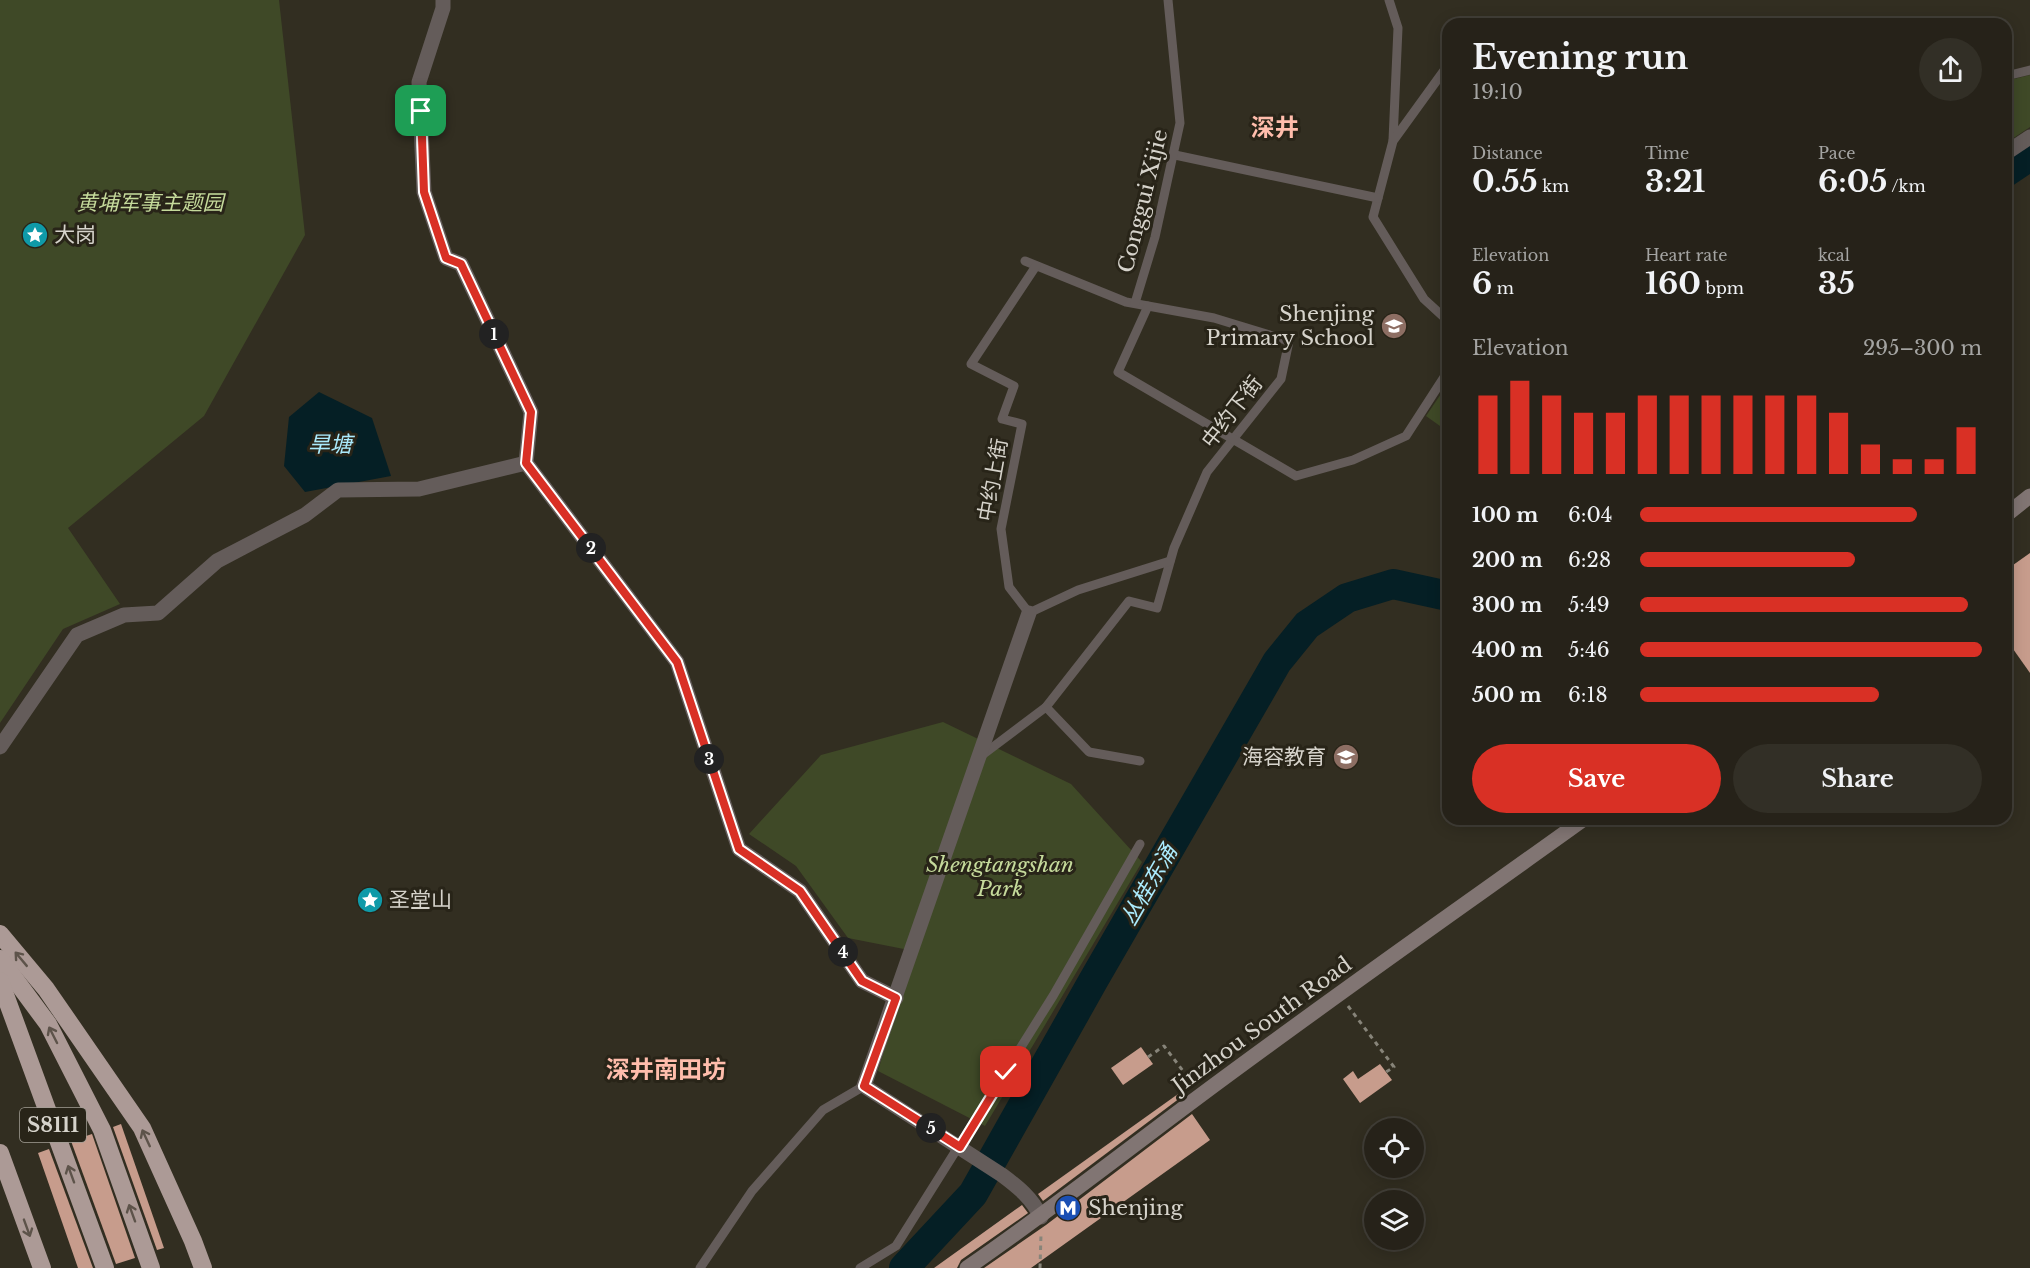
<!DOCTYPE html>
<html lang="en">
<head>
<meta charset="utf-8">
<style>
  body { margin:0; font-family:"Libre Baskerville","Noto Sans SC",serif; background:#322f26; color:#f1f3f6; height:100vh; display:flex; flex-direction:column; font-size:22px; white-space:nowrap }
  * { box-sizing:border-box; margin:0 }
  p { font-size:20px; color:#a4a4a2 }
  .icon { flex:none; width:33px; height:33px; fill:none; stroke:currentColor; stroke-width:2; stroke-linecap:round; stroke-linejoin:round }
  .map { position:relative; flex:1; overflow:hidden }
  .panel { position:absolute; left:1442px; top:18px; width:570px; height:807px; display:flex; flex-direction:column; background:#262219; border-radius:18px; box-shadow:0 3px 15px #0003,0 0 0 2px #423f38 }
  .panel>* { flex:none }
  .fabs { position:absolute; left:1364px; top:1118px; display:grid; gap:12px }
  .fabs a { display:grid; place-items:center; width:60px; height:60px; border-radius:50%; background:#262219; box-shadow:0 3px 15px #0003,0 0 0 2px #423f38; font-size:30px }
  .pin { position:absolute; display:grid; place-items:center; width:51px; height:51px; color:#fff; margin:-26px; border-radius:12px; box-shadow:0 3px 9px #0006 }
  .km { position:absolute; width:30px; height:30px; margin:-15px; border-radius:50%; background:#222; color:#fff; font-size:16px; line-height:30px; text-align:center }
  .round { display:grid; place-items:center; flex:none; width:63px; height:63px; border-radius:32px; background:#322f26 }
  .headline { display:flex; align-items:center; justify-content:space-between; height:102px; padding:0 30px }
  h1 { font-size:33px; font-weight:700; line-height:45px }
  .stats { display:grid; grid-template-columns:repeat(3,1fr); gap:9px; height:102px; padding:6px 30px }
  .stats div { display:grid; align-content:center }
  .stats b { font-size:30px; font-weight:700 }
  .stats small { font-size:16px; font-weight:400 }
  .stats p { font-size:16px }
  .chart { height:168px; padding:12px 30px }
  .chart p { display:flex; justify-content:space-between }
  .chart svg { width:100%; height:108px; margin-top:6px; stroke:#d93025; stroke-width:6 }
  .cta { display:flex; gap:12px; margin-top:auto; padding:12px 30px }
  .cta a { flex:1; height:69px; border-radius:36px; background:#d93025; color:#fff; font-size:24px; font-weight:700; line-height:69px; text-align:center }
  .cta a+a { background:#322f26; color:#f1f3f6 }
  ul { padding:0 30px; list-style:none; font-size:20px }
  li { display:grid; grid-template-columns:96px 72px 1fr; align-items:center; height:45px }
  li i { height:15px; border-radius:8px; background:#d93025 }
  .map>svg:first-child { display:block }
  .green { fill:#3f4927 }
  .water { fill:#051f25 }
  .lines { fill:none; stroke-linecap:round; stroke-linejoin:round }
  .river { stroke:#051f25; stroke-width:30 }
  .building { fill:#c79c8c }
  .path { stroke:#878479; stroke-width:3; stroke-dasharray:4.5 4.5; stroke-linecap:butt }
  .lane { stroke:#645c5a; stroke-width:9 }
  .street { stroke:#645c5a; stroke-width:15 }
  .secondary { stroke:#817573; stroke-width:15 }
  .highway { stroke:#ac9a96; stroke-width:18 }
  .oneway { stroke:#5d534a }
  .route-casing { stroke:#fff; stroke-width:12 }
  .route { stroke:#d93025; stroke-width:8 }
  .labels { text-anchor:middle; dominant-baseline:central; stroke-width:6; stroke-linejoin:round; paint-order:stroke }
  .shield { fill:#282418; stroke:#a29e95; stroke-width:1.5 }
  .shield-label { font-size:20px; font-weight:bold; fill:#d6d3cb }
  .street-label { font-size:21px; fill:#d6d3cb; stroke:#282418 }
  .park-label { font-size:21px; font-style:italic; fill:#c5da9b; stroke:#282418 }
  .poi-label { font-size:21px; fill:#d6d3cb; stroke:#282418; text-anchor:start }
  .water-label { font-size:22px; font-style:italic; fill:#abebfd; stroke:#282418 }
  .quarter-label { font-size:24px; font-weight:bold; fill:#ffbdac; stroke:#282418 }
</style>
</head>
<body>
<div class="map">
<svg width="2030" height="1268" viewBox="0 0 2030 1268">
  <rect width="100%" height="100%" fill="#322e21"/>
  <!-- green -->
  <g class="green">
    <path d="M0 0H279L305 235 204 416 68 528 120 604 63 629 0 723Z"/>
    <path d="M2030 75V127L2006 143V81Z"/>
    <path d="M1447 385 1448 431H1447L1426 416Z"/>
    <path d="M943 722 1071 784 1142 862 985 1126 878 1071 914 951 848 938 796 866 749 834 821 755Z"/>
  </g>
  <!-- water -->
  <path class="water" d="M319 392 372 418 391 476 305 492 284 466 289 417Z"/>
  <g class="lines">
    <!-- river -->
    <g class="river">
      <path d="M2006 172 2030 156"/>
      <path d="M904 1268 973 1194 1093 981 1277 662 1307 625 1347 598 1393 584 1448 596"/>
    </g>
  </g>
  <!-- building -->
  <g class="building">
    <path d="M2030 553V673L2006 639V570Z"/>
    <path d="M1141 1047 1153 1064 1123 1085 1111 1068Z"/>
    <path d="M1380 1064 1392 1080 1360 1103 1343 1079 1353 1071 1358 1079Z"/>
    <path d="M1178 1094 1180 1098 1043 1201 1038 1194Z"/>
    <path d="M1192 1114 1210 1140 1031 1268H984L1046 1225Z"/>
    <path d="M121 1124 164 1248 157 1250 113 1127Z"/>
    <path d="M92 1134 135 1258 116 1264 71 1141Z"/>
    <path d="M49 1149 93 1268H78L38 1153Z"/>
    <path d="M1022 1205 1028 1213 961 1260 957 1268H934Z"/>
  </g>
  <g class="lines">
    <!-- path -->
    <g class="path">
      <path d="M1348 1006 1394 1067 1386 1072"/>
      <path d="M1148 1057 1164 1046 1193 1084"/>
      <path d="M1040 1268 1041 1234"/>
    </g>
    <!-- lane -->
    <g class="lane">
      <path d="M1389 0 1398 28 1393 140"/>
      <path d="M1563 24H1566"/>
      <path d="M1448 65 1393 141 1373 217 1424 299 1448 321"/>
      <path d="M2006 76 2030 70"/>
      <path d="M1175 155 1378 198"/>
      <path d="M1025 261 1126 302 1214 318 1289 341 1281 379 1207 472 1174 548 1157 608 1129 601 1046 707"/>
      <path d="M1036 266 971 364 1014 386 1002 419 1022 424 1001 529 1009 587 1029 613 1078 590 1170 561"/>
      <path d="M1135 303 1155 237 1180 123 1168 0"/>
      <path d="M1148 306 1118 372 1296 476 1353 460 1406 436 1448 371"/>
      <path d="M981 756 1046 707 1089 752 1140 761"/>
      <path d="M700 1268 752 1191 823 1110 864 1086"/>
      <path d="M860 1268 896 1246 1053 996 1140 844"/>
    </g>
    <!-- street -->
    <g class="street">
      <path d="M443 0V8L419 82 424 192 446 258 461 264 531 412 526 463"/>
      <path d="M2006 153 2030 137"/>
      <path d="M526 463 677 662 739 849 800 891 862 981 896 998"/>
      <path d="M1029 613 864 1086 1002 1175C1018 1187 1032 1198 1041 1217"/>
      <path d="M0 747 77 635 124 615 158 613 217 561 305 515 338 490 419 489 526 463"/>
    </g>
    <!-- secondary -->
    <g class="secondary">
      <path d="M2006 515 2030 496"/>
      <path d="M967 1268C1047 1213 1123 1153 1201 1095 1327 1001 1456 911 1584 819"/>
    </g>
    <!-- highway -->
    <g class="highway">
      <path d="M0 934 46 989 142 1128 193 1241 203 1268"/>
      <path d="M0 959 48 1024 102 1130 151 1268"/>
      <path d="M0 981 105 1268"/>
      <path d="M0 1153 42 1268"/>
    </g>
  </g>
  <!-- one-way arrows -->
  <defs><path id="oneway-shaft" d="M-6 0H5M1.5-3L5.5 0L1.5 3" fill="none" stroke-width="1.6" stroke-linecap="round" stroke-linejoin="round" transform="scale(1.5)"/></defs>
  <g class="oneway">
    <use href="#oneway-shaft" transform="translate(21 959) rotate(-130)"/>
    <use href="#oneway-shaft" transform="translate(53 1035) rotate(-117)"/>
    <use href="#oneway-shaft" transform="translate(146 1138) rotate(-115)"/>
    <use href="#oneway-shaft" transform="translate(71 1174) rotate(-110)"/>
    <use href="#oneway-shaft" transform="translate(132 1213) rotate(-110)"/>
    <use href="#oneway-shaft" transform="translate(27 1228) rotate(70)"/>
  </g>
  <g class="lines">
    <!-- route casing -->
    <g class="route-casing">
      <path id="route" d="M421 111 424 192 446 258 461 264 531 412 526 463 677 662 739 849 800 891 862 981 896 998 864 1086 960 1147 1006 1072"/>
    </g>
    <!-- route -->
    <use href="#route" class="route"/>
  </g>
  <!-- icons -->
  <defs>
    <g id="sight-disc" transform="scale(1.35)"><circle r="9.5" fill="#0f9aa8" stroke="#282418"/><path d="M0-6L1.8-2.2L6-1.7L2.9 1.2L3.7 5.4L0 3.3L-3.7 5.4L-2.9 1.2L-6-1.7L-1.8-2.2Z" fill="#fff"/></g>
    <g id="school-disc" transform="scale(1.35)"><circle r="9.5" fill="#8d6e63" stroke="#282418"/><path d="M0-5L7-2L0 1L-7-2ZM-4 1L0 2.5L4 1V4Q0 6-4 4Z" fill="#fff"/></g>
    <g id="metro-disc" transform="scale(1.35)"><circle r="9.5" fill="#1a4fb4" stroke="#282418"/><path d="M-5.5 5V-5H-3L0 0L3-5H5.5V5H3V-.5L0 4L-3-.5V5Z" fill="#fff"/></g>
  </defs>
  <g fill-rule="evenodd">
    <use href="#sight-disc" x="35" y="235"/>
    <use href="#school-disc" x="1394" y="326"/>
    <use href="#school-disc" x="1346" y="757"/>
    <use href="#sight-disc" x="370" y="900"/>
    <use href="#metro-disc" x="1068" y="1208"/>
  </g>
  <g class="labels">
    <!-- shield labels -->
    <rect class="shield" x="20" y="1108" width="66" height="34" rx="4.5"/>
    <g class="shield-label">
      <text x="53" y="1125">S8111</text>
    </g>
    <!-- street labels -->
    <g class="street-label">
      <text transform="translate(1143 201) rotate(-76)">Conggui Xijie</text>
      <text transform="translate(1232 412) rotate(-52)">中约下街</text>
      <text transform="translate(993 480) rotate(-80)">中约上街</text>
      <text transform="translate(1262 1025) rotate(-36)">Jinzhou South Road</text>
    </g>
    <!-- park labels -->
    <g class="park-label">
      <text x="150" y="203">黄埔军事主题园</text>
      <text x="1000" y="865">Shengtangshan<tspan x="1000" dy="24">Park</tspan></text>
    </g>
    <!-- poi labels -->
    <g class="poi-label">
      <text x="54" y="235">大岗</text>
      <text x="1374" y="314" text-anchor="end">Shenjing<tspan x="1374" dy="24">Primary School</tspan></text>
      <text x="1326" y="757" text-anchor="end">海容教育</text>
      <text x="389" y="900">圣堂山</text>
      <text x="1088" y="1208">Shenjing</text>
    </g>
    <!-- water labels -->
    <g class="water-label">
      <text x="330" y="444">旱塘</text>
      <text transform="translate(1149 885) rotate(-60)">丛桂东涌</text>
    </g>
    <!-- quarter labels -->
    <g class="quarter-label">
      <text x="1275" y="127">深井</text>
      <text x="666" y="1069">深井南田坊</text>
    </g>
  </g>
</svg>
<div class="fabs">
<a><svg class="icon" aria-label="locate" viewBox="0 0 24 24"><circle cx="12" cy="12" r="6"/><path d="M12 2v4M12 18v4M2 12h4M18 12h4"/></svg></a>
<a><svg class="icon" aria-label="layers" viewBox="0 0 24 24"><path d="M12 4l9 5-9 5-9-5zM3 14l9 5 9-5"/></svg></a>
</div>
<div class="pin" style="left:421px;top:111px;background:#1e9e55"><svg class="icon" aria-label="arrive" viewBox="0 0 24 24"><path d="M6 21V4h12l-3 4 3 4H6"/></svg></div>
<div class="pin" style="left:1006px;top:1072px;background:#d93025"><svg class="icon" aria-label="check" viewBox="0 0 24 24"><path d="M5 12l5 5 9-10"/></svg></div>
<b class="km" style="left:494px;top:334px">1</b>
<b class="km" style="left:591px;top:548px">2</b>
<b class="km" style="left:709px;top:759px">3</b>
<b class="km" style="left:843px;top:952px">4</b>
<b class="km" style="left:931px;top:1128px">5</b>
<section class="panel">
<div class="headline"><div><h1>Evening run</h1><p>19:10</p></div><a class="round"><svg class="icon" aria-label="share" viewBox="0 0 24 24"><path d="M12 15V3M7 8l5-5 5 5M5 13v7h14v-7"/></svg></a></div>
<div class="stats">
<div><p>Distance</p><b>0.55<small> km</small></b></div>
<div><p>Time</p><b>3:21</b></div>
<div><p>Pace</p><b>6:05<small> /km</small></b></div>
</div>
<div class="stats">
<div><p>Elevation</p><b>6<small> m</small></b></div>
<div><p>Heart rate</p><b>160<small> bpm</small></b></div>
<div><p>kcal</p><b>35</b></div>
</div>
<div class="chart"><p><span>Elevation</span>295–300 m</p>
<svg viewBox="0 0 160 44" preserveAspectRatio="none"><path d="M5 44V12M15 44V6M25 44V12M35 44V19M45 44V19M55 44V12M65 44V12M75 44V12M85 44V12M95 44V12M105 44V12M115 44V19M125 44V32M135 44V38M145 44V38M155 44V25"/></svg>
</div>
<ul>
<li><b>100 m</b>6:04<i style="width:81%"></i></li>
<li><b>200 m</b>6:28<i style="width:63%"></i></li>
<li><b>300 m</b>5:49<i style="width:96%"></i></li>
<li><b>400 m</b>5:46<i style="width:100%"></i></li>
<li><b>500 m</b>6:18<i style="width:70%"></i></li>
</ul>
<div class="cta"><a>Save</a><a>Share</a></div>
</section>
</div>
</body>
</html>
